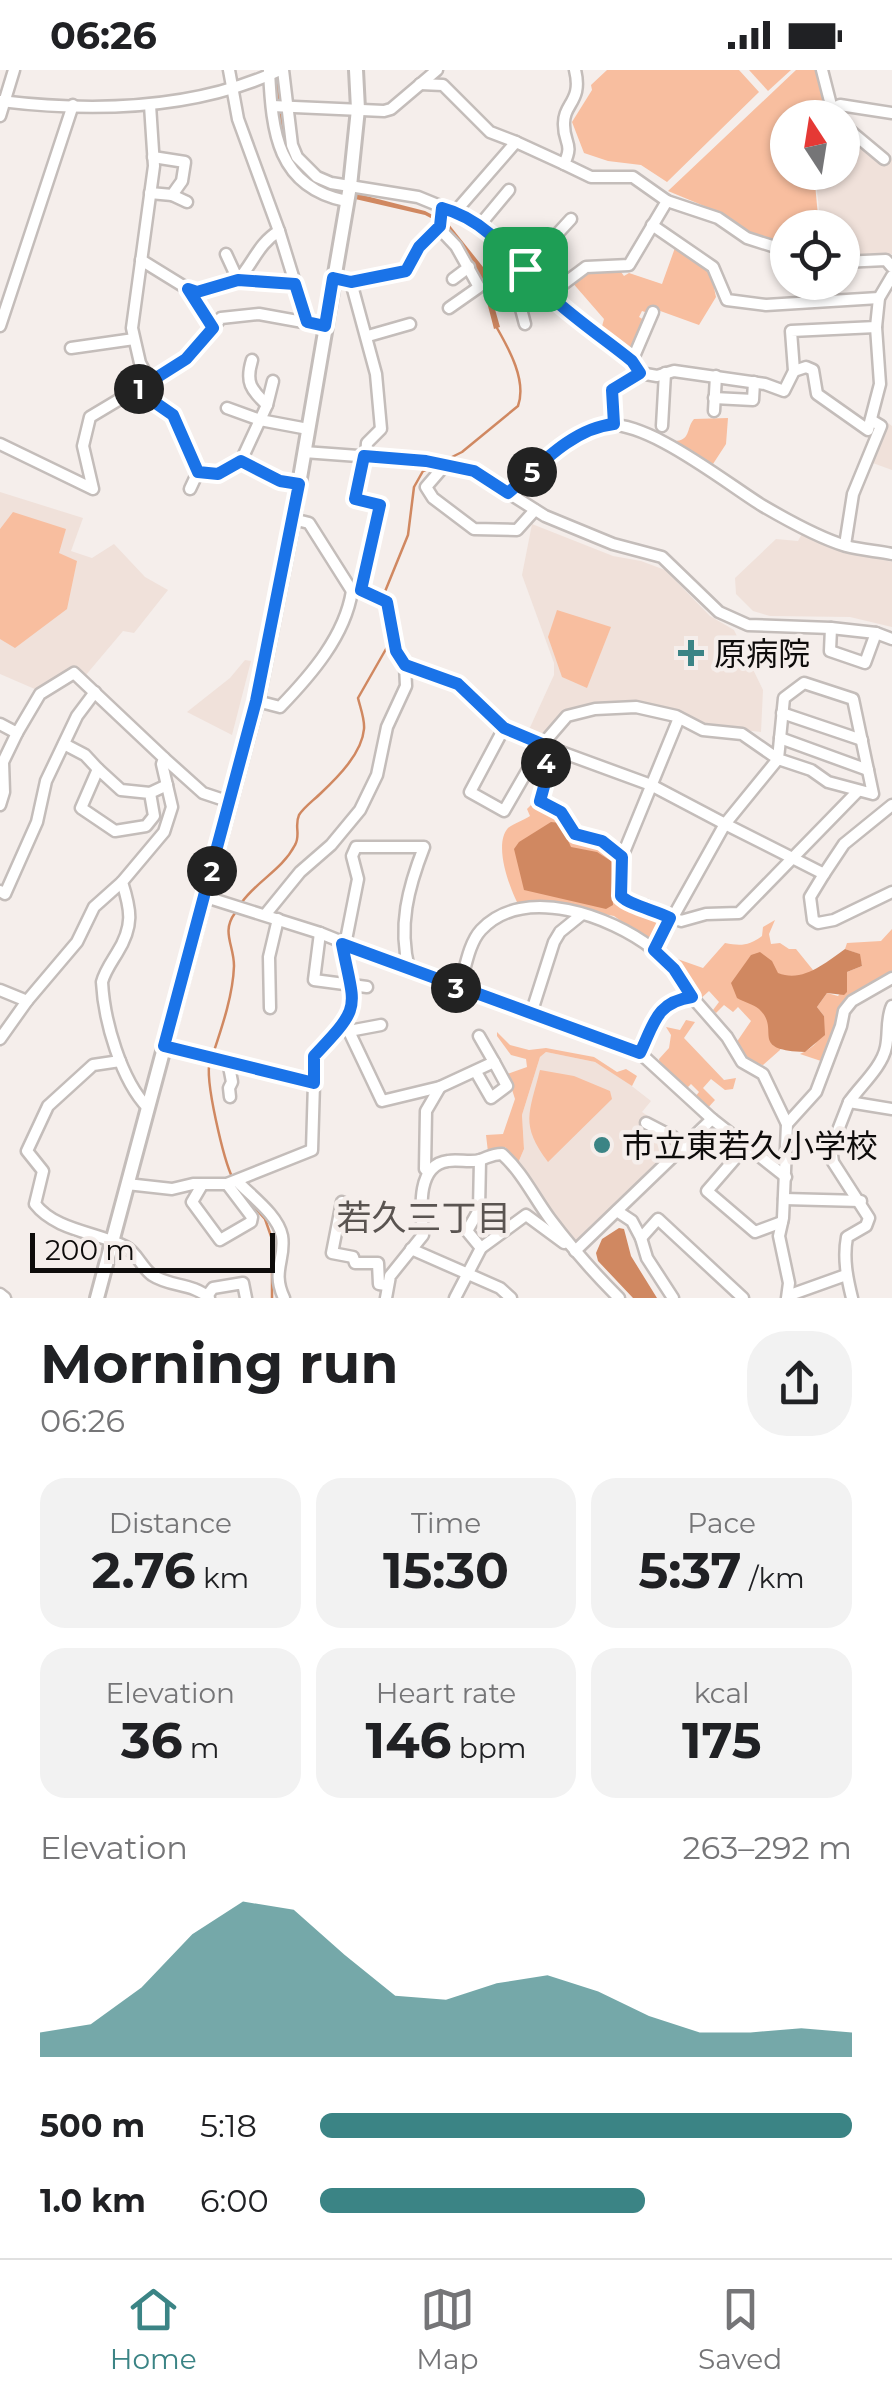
<!DOCTYPE html>
<html lang="en">
<head>
<meta charset="utf-8">
<style>
  body { margin:0; font-family:Montserrat,"Noto Sans JP",sans-serif; background:#f2f2f2; color:#202124; height:100vh; display:flex; flex-direction:column; font-size:38px; white-space:nowrap }
  * { box-sizing:border-box; margin:0 }
  p { font-size:32px; color:#757577 }
  .icon { flex:none; width:55px; height:55px; fill:none; stroke:currentColor; stroke-width:2; stroke-linecap:round; stroke-linejoin:round }
  .map { position:relative; height:1228px; overflow:hidden }
  .drawer { display:flex; flex-direction:column; background:#fff; flex:1 }
  .drawer>* { flex:none }
  .needle { width:65px; rotate:348deg }
  .controls { position:absolute; left:770px; top:30px; display:grid; gap:20px }
  .controls a { display:grid; place-items:center; width:90px; height:90px; border-radius:50%; background:#fff; box-shadow:0 2px 8px #0004; font-size:50px }
  .scale { position:absolute; left:30px; bottom:25px; width:245px; box-sizing:border-box; padding-left:10px; border:5px solid #0e0c0b; border-top:0; font-size:28px; line-height:35px; white-space:nowrap; color:#0e0c0b; -webkit-text-stroke:8px #f5eeeb; paint-order:stroke }
  .pin { position:absolute; display:grid; place-items:center; width:85px; height:85px; color:#fff; margin:-42px; border-radius:20px; box-shadow:0 5px 15px #0006 }
  .km { position:absolute; width:50px; height:50px; margin:-25px; border-radius:50%; background:#222; color:#fff; font-size:28px; line-height:50px; text-align:center }
  .round { display:grid; place-items:center; flex:none; width:105px; height:105px; border-radius:40px; background:#f2f2f2 }
  .headline { display:flex; align-items:center; justify-content:space-between; height:170px; padding:0 40px }
  h1 { font-size:55px; font-weight:700; line-height:75px }
  .figures { display:grid; grid-template-columns:repeat(3,1fr); gap:15px; height:170px; padding:10px 40px }
  .figures div { display:grid; align-content:center; border-radius:25px; background:#f2f2f2; text-align:center }
  .figures b { font-size:50px; font-weight:700 }
  .figures small { font-size:28px; font-weight:400 }
  .figures p { font-size:28px }
  .chart { height:280px; padding:20px 40px }
  .chart p { display:flex; justify-content:space-between }
  .chart svg { width:100%; height:180px; margin-top:10px; fill:#3b8485; opacity:.7 }
  ul { padding:0 40px; list-style:none; font-size:32px }
  li { display:grid; grid-template-columns:160px 120px 1fr; align-items:center; height:75px }
  li i { height:25px; border-radius:12px; background:#3b8485 }
  .status { display:flex; justify-content:space-between; align-items:center; height:70px; padding:0 50px; background:#fff; direction:ltr }
  .status svg { height:28px; fill:currentColor }
  .menu { display:flex; justify-content:space-around; align-items:center; height:140px; border-top:2px solid #e0e0e0; background:#fff; font-size:28px; color:#757577 }
  .menu a { display:grid; justify-items:center; gap:5px }
  .menu .on { color:#3b8485 }
  .map>svg:first-child { display:block }
  .built { fill:#f0e1da }
  .green { fill:#f8be9f }
  .water { fill:#d08861 }
  .lines { fill:none; stroke-linecap:round; stroke-linejoin:round }
  .stream { stroke:#d08861; stroke-width:2.5 }
  .minor-casing { stroke:#c4bdba; stroke-width:15 }
  .major-casing { stroke:#c4bdba; stroke-width:18 }
  .minor { stroke:#fff; stroke-width:10 }
  .major { stroke:#fff; stroke-width:12 }
  .route-casing { stroke:#fff; stroke-width:20 }
  .route { stroke:#1a73e8; stroke-width:12 }
  .poi-dot { fill:#3b8485; stroke:#f5eeeb; stroke-width:4 }
  .labels { text-anchor:middle; dominant-baseline:central; stroke-width:9; stroke-linejoin:round; paint-order:stroke }
  .poi-label { font-size:32px; fill:#0e0c0b; stroke:#f5eeeb; text-anchor:start }
  .neighbourhood-label { font-size:35px; fill:#5a5451; stroke:#f5eeeb }
</style>
</head>
<body>
<div class="status"><b>06:26</b><svg viewBox="0 0 49 12"><path d="M0 12V9h3v3zM5 12V6h3v6zM10 12V3h3v9zM15 12V0h3v12zM26 1h20v11H26zM47 4h2v5h-2z"/></svg></div>
<div class="map">
<svg width="892" height="1228" viewBox="0 0 892 1228">
  <rect width="100%" height="100%" fill="#f5eeeb"/>
  <!-- built -->
  <g class="built">
    <path d="M843 50 892 90V184L843 185 842 158 821 157 815 103 842 102Z"/>
    <path d="M888 353 892 356V400L870 392Z"/>
    <path d="M0 422 83 448 71 481 92 488 114 474 145 507 168 520 134 563 123 561 85 606 72 598 37 620 0 604Z"/>
    <path d="M532 454 613 486 641 491 665 500 710 546 734 560 763 620 761 662 705 656 653 635 627 632 602 633 568 641 559 646 543 669 527 664 554 605V593L522 505Z"/>
    <path d="M803 462 842 480 892 492V557L850 547 770 546 753 541 736 524 735 508 776 469 798 471Z"/>
    <path d="M245 590 251 591 232 665 187 642 230 608Z"/>
    <path d="M546 982 595 992 624 1010 651 1031 642 1042 685 1071 578 1172 573 1170 518 1093 524 1079 522 1045 540 987Z"/>
  </g>
  <!-- green -->
  <g class="green">
    <path d="M607 0H739L759 22 667 112 641 95 608 91 584 83 572 52 592 20 591 15Z"/>
    <path d="M749 0H791L768 21Z"/>
    <path d="M796 0H818L830 47 788 48V102L814 103 819 157 788 158 787 176 757 167 721 143 668 121Z"/>
    <path d="M676 175 711 204 716 227 699 255 652 238 648 243 642 241 639 247 646 251 629 286 601 260 604 249 571 211 593 201 621 202 624 206 629 203 662 214Z"/>
    <path d="M728 348 726 374 713 394 674 371C691 371 686 358 694 349Z"/>
    <path d="M13 442 66 459 59 483 77 491 67 539 15 578 0 569V459Z"/>
    <path d="M557 540 611 557 587 618 562 607 548 567Z"/>
    <path d="M531 735 556 742 574 769 598 774 616 788 614 820 618 830 646 837 666 850 655 875 614 846 540 831 519 836C510 819 493 775 508 758 513 754 524 750 530 746L527 739Z"/>
    <path d="M775 850 769 864 771 874 780 873 789 879H796L813 900 780 980 763 995C748 993 741 986 736 973L751 951 738 937 733 942 724 935 716 943 713 940 719 932 709 921 698 931 692 920 683 924 675 910 662 901 666 885 703 898 725 873C740 876 749 876 762 866L763 857Z"/>
    <path d="M892 859V901L845 930 837 960 821 991 800 984C820 975 821 966 824 946L817 937 827 923 838 926 847 915V902L862 896 859 884 845 879 847 873 881 871Z"/>
    <path d="M686 950 695 952 684 968 724 1010 736 1008 733 1019 725 1020 711 1009 703 1018 715 1030 706 1040 695 1027 699 1022 691 1014 685 1020 660 995 659 989 669 978 671 965 666 957 680 960Z"/>
    <path d="M497 962 510 975 529 980 546 978 594 987 617 1002 626 999 637 1006 632 1016 595 992 546 982 540 987 522 1045 524 1079 518 1093 505 1077 488 1082 486 1065 503 1064 515 1029 507 1004 527 997 526 989 511 985 497 966Z"/>
    <path d="M540 1000 574 1006 610 1021 612 1029 548 1092C520 1054 529 1044 540 1000Z"/>
  </g>
  <!-- water -->
  <g class="water">
    <path d="M273 0H280L289 75 327 116 425 141 448 153 483 197 500 257 494 259C483 214 470 167 425 145L342 126 306 113 282 77Z"/>
    <path d="M551 752 560 753 571 777 597 782 611 791 613 835 606 839 524 820 514 779 519 772Z"/>
    <path d="M845 879 860 884 862 896 847 902V922L844 925 827 923 817 937 824 946 825 965 805 982C747 980 782 960 759 939 753 934 744 932 737 928L731 913 751 885 760 882 772 891 778 903C803 913 825 893 845 879Z"/>
    <path d="M619 1158 624 1159 631 1186 657 1228H633L598 1191 596 1183 602 1169Z"/>
  </g>
  <g class="lines">
    <!-- stream -->
    <g class="stream">
      <path d="M444 391 462 382 518 336C527 311 509 279 497 258"/>
      <path d="M384 524 408 465 414 417 423 401 433 397"/>
      <path d="M242 832C258 810 282 800 295 775 301 765 294 756 299 745 304 737 314 730 321 723 338 707 362 683 364 659 365 649 360 637 358 628L390 572"/>
      <path d="M213 984C222 957 233 925 234 896 234 875 221 862 235 843"/>
      <path d="M210 991C204 1009 224 1091 233 1109"/>
      <path d="M243 1124 265 1149 272 1169V1228"/>
    </g>
    <!-- minor casing -->
    <g class="minor-casing">
      <g id="minor">
        <path d="M229 0 238 49 279 161 307 252"/>
        <path d="M283 0 292 75 297 87 317 107 331 113 418 127 467 147 505 176 558 232 632 291 640 303"/>
        <path d="M575 0C583 32 563 33 564 55 564 74 574 73 564 94L591 107H633L667 131 718 148 747 168 788 181"/>
        <path d="M822 0 832 39 840 35 892 43"/>
        <path d="M269 1C272 62 277 117 346 131"/>
        <path d="M420 14 443 15 490 62 516 72"/>
        <path d="M0 31C91 42 195 40 280 0"/>
        <path d="M272 36 384 41 391 39 437 0"/>
        <path d="M0 46 14 0"/>
        <path d="M842 54 884 89"/>
        <path d="M150 123 172 125 182 111 185 92 153 87"/>
        <path d="M172 125 187 132"/>
        <path d="M455 142 516 72 564 94"/>
        <path d="M652 155 713 197 727 230 766 235 879 228"/>
        <path d="M479 156 509 120"/>
        <path d="M438 157 456 176 479 217 449 238"/>
        <path d="M506 182 525 254"/>
        <path d="M226 184 238 210C254 192 258 174 279 161"/>
        <path d="M141 190 188 219 213 258"/>
        <path d="M842 192 886 190 892 197"/>
        <path d="M525 199 571 149"/>
        <path d="M333 208 351 212 406 201 419 177 439 156 442 138"/>
        <path d="M453 209 469 197"/>
        <path d="M351 212 376 304 381 359 367 373 366 386"/>
        <path d="M188 219 197 221 238 210 295 214"/>
        <path d="M550 224 586 197 629 195 667 131"/>
        <path d="M0 256 73 35"/>
        <path d="M368 266 410 254"/>
        <path d="M71 278 134 269"/>
        <path d="M632 291 653 242"/>
        <path d="M794 301 806 297 813 300 817 324 868 360 880 314 876 257"/>
        <path d="M150 311 140 293 132 258 154 96 150 35"/>
        <path d="M137 320 173 345 198 402 190 419"/>
        <path d="M714 328 753 330 754 312"/>
        <path d="M267 335 273 311"/>
        <path d="M227 338 260 350 308 359"/>
        <path d="M714 341 716 306"/>
        <path d="M614 354 612 319 640 303 657 306 674 301 765 314 784 321 794 301 791 261 876 257 879 228 892 206"/>
        <path d="M662 356 665 303"/>
        <path d="M0 374 93 419 83 376 90 347 187 289 221 248 259 244 325 256"/>
        <path d="M304 382 426 391 474 401 545 446 613 474 662 487 719 542 748 555 831 558 876 563 892 569"/>
        <path d="M241 391 267 335C251 319 245 313 252 290"/>
        <path d="M445 395 426 417 433 428 474 459 517 460 535 440"/>
        <path d="M198 402 218 404 241 391 280 411 299 414"/>
        <path d="M507 423C535 400 565 364 601 356 642 345 727 414 763 436 787 450 819 468 846 476 861 480 877 481 892 484"/>
        <path d="M293 449 309 453 352 521 361 520 387 533 396 581 405 595 458 614 504 658 542 675 548 702 539 731 561 742 575 764 602 771 622 787 621 826 626 832 647 836 681 851 706 844 739 843 857 722"/>
        <path d="M845 475 853 424 881 356 871 350"/>
        <path d="M361 520 379 435 355 429 364 386"/>
        <path d="M831 558 830 581 865 593 876 563"/>
        <path d="M257 631 280 637C311 605 345 566 352 521"/>
        <path d="M782 643 862 670"/>
        <path d="M0 654 17 663 40 624 74 603 164 688 162 694 172 737 164 762 122 812C131 840 134 856 117 883 111 893 105 901 102 912 104 951 121 1010 148 1038"/>
        <path d="M504 658 470 722 504 741 542 675"/>
        <path d="M780 668 868 700"/>
        <path d="M64 674 85 685 98 699"/>
        <path d="M164 688 203 723 230 732"/>
        <path d="M778 689 725 754 651 715 542 675 567 646 595 639 636 637 676 646 703 660 742 664 778 689 811 700 828 712 873 724 853 629 804 613 784 628 778 689"/>
        <path d="M150 723 121 720 98 699 81 738 115 761 146 756 154 746 150 723 167 715"/>
        <path d="M0 735 4 722 3 692 17 663"/>
        <path d="M622 787 679 648"/>
        <path d="M824 804 810 827 813 850 818 853 834 850 892 822"/>
        <path d="M0 821 5 824 37 752 46 711 77 646 95 622"/>
        <path d="M206 827 320 863 459 919 640 983 712 1049 786 1107"/>
        <path d="M265 845 300 802 331 775 360 740 377 705 387 657 406 616 405 595"/>
        <path d="M320 863 314 910 367 917"/>
        <path d="M345 875 358 809 352 786 356 777H424C408 818 398 856 409 899"/>
        <path d="M654 881 725 754 824 804 844 774 892 735"/>
        <path d="M459 919C465 901 468 874 481 860 524 814 611 846 653 879 670 893 681 909 692 927"/>
        <path d="M0 920 27 931 0 969"/>
        <path d="M27 931 77 872 94 837 122 812"/>
        <path d="M892 936C886 949 889 963 886 977 882 997 861 1015 849 1032L892 1039"/>
        <path d="M270 938 269 887 278 849"/>
        <path d="M531 944 554 872 560 862 581 845"/>
        <path d="M345 953 382 1031 440 1017 494 992 479 966"/>
        <path d="M349 961 381 955"/>
        <path d="M640 983C655 954 656 933 692 927L727 967 742 992 763 1004 787 1054"/>
        <path d="M120 991 93 995 48 1036 27 1081 43 1101 35 1134C56 1161 97 1162 126 1177 137 1183 142 1198 152 1205 170 1217 193 1213 209 1228"/>
        <path d="M228 991 232 1012 229 1018 230 1027"/>
        <path d="M476 1002 491 1028 507 1016 494 992"/>
        <path d="M314 1013V986C363 934 355 941 342 874"/>
        <path d="M849 1032 831 1078 833 1092 869 1148 866 1156 847 1167C843 1188 847 1208 852 1228"/>
        <path d="M646 1053 673 1067 684 1078"/>
        <path d="M746 1076 707 1121 755 1162 782 1152"/>
        <path d="M480 1090 479 1140 467 1161 481 1178"/>
        <path d="M428 1101 425 1099 426 1041 440 1017"/>
        <path d="M237 1111C251 1126 278 1145 282 1166 286 1189 271 1201 284 1228"/>
        <path d="M127 1114 172 1119 193 1114H227L312 1080 314 1013 164 976"/>
        <path d="M202 1115 192 1132 220 1170 251 1152 252 1147 227 1114"/>
        <path d="M784 1129 861 1131"/>
        <path d="M342 1132 332 1183 353 1187 355 1193H378L379 1214 386 1215"/>
        <path d="M617 1141 632 1151 641 1168 658 1149 743 1228"/>
        <path d="M641 1168 647 1188 673 1228"/>
        <path d="M411 1179 500 1218 511 1228"/>
        <path d="M575 1181 712 1049"/>
        <path d="M0 1224 5 1228"/>
        <path d="M790 1225 846 1205"/>
        <path d="M207 1226 213 1218 243 1213 246 1228"/>
        <path d="M386 1228 390 1206 423 1165C421 1140 416 1095 448 1091 458 1089 471 1093 480 1090 489 1087 492 1084 502 1084 523 1103 533 1126 550 1149 571 1177 594 1203 619 1228"/>
        <path d="M455 1228 481 1178 526 1145 564 1173"/>
        <path d="M787 1228 789 1213 779 1166 783 1148 787 1054 816 1022 841 956 844 941 852 931 892 908"/>
      </g>
    </g>
    <!-- major casing -->
    <g class="major-casing">
      <path id="major" d="M97 1228 257 631 293 449 350 116 358 39 356 0"/>
    </g>
    <!-- minor -->
    <use href="#minor" class="minor"/>
    <!-- major -->
    <use href="#major" class="major"/>
  </g>
  <g class="lines">
    <!-- route casing -->
    <g class="route-casing">
      <path id="route" d="M442 138C492 151 521 199 557 232 581 253 607 271 632 291L640 303 612 320 614 354C572 358 538 397 508 423L474 401 426 391 364 386 355 429 380 435 361 520 387 532 396 581 405 595 458 614 504 658 542 674 548 702 540 731 561 742 575 764 602 771 622 787 621 826C629 835 658 841 670 848L654 880 674 899 692 927C656 932 654 954 640 983L342 874C355 941 363 934 314 986V1013L164 976 256 631 299 414 280 411 241 391 218 404 198 402 173 345 137 320 186 289 213 258 188 219 197 222 238 210 295 214 307 252 325 256 333 208 351 212 406 201 419 177 440 156Z"/>
    </g>
    <!-- route -->
    <use href="#route" class="route"/>
  </g>
  <!-- markers -->
  <g class="poi-dot">
    <path d="M686 568h10v10h10v10h-10v10h-10v-10h-10v-10h10z"/>
    <circle cx="602" cy="1075" r="10"/>
  </g>
  <g class="labels">
    <!-- poi labels -->
    <g class="poi-label">
      <text x="714" y="583">原病院</text>
      <text x="622" y="1075">市立東若久小学校</text>
    </g>
    <!-- neighbourhood labels -->
    <g class="neighbourhood-label">
      <text x="424" y="1147">若久三丁目</text>
    </g>
  </g>
</svg>
<div class="controls">
<a><svg class="needle" viewBox="-14 -14 28 28"><path d="M0-13l5 13h-10z" fill="#e53935"/><path d="M0 13l5-13h-10z" fill="#757577"/></svg></a>
<a><svg class="icon" aria-label="locate" viewBox="0 0 24 24"><circle cx="12" cy="12" r="6"/><path d="M12 2v4M12 18v4M2 12h4M18 12h4"/></svg></a>
</div>
<div class="scale">200 m</div>
<div class="pin" style="left:525px;top:199px;background:#1e9e55"><svg class="icon" aria-label="arrive" viewBox="0 0 24 24"><path d="M6 21V4h12l-3 4 3 4H6"/></svg></div>
<b class="km" style="left:139px;top:319px">1</b>
<b class="km" style="left:212px;top:801px">2</b>
<b class="km" style="left:456px;top:918px">3</b>
<b class="km" style="left:546px;top:693px">4</b>
<b class="km" style="left:532px;top:402px">5</b>
</div>
<section class="drawer">
<div class="headline"><div><h1>Morning run</h1><p>06:26</p></div><a class="round"><svg class="icon" aria-label="share" viewBox="0 0 24 24"><path d="M12 15V3M7 8l5-5 5 5M5 13v7h14v-7"/></svg></a></div>
<div class="figures">
<div><p>Distance</p><b>2.76<small> km</small></b></div>
<div><p>Time</p><b>15:30</b></div>
<div><p>Pace</p><b>5:37<small> /km</small></b></div>
</div>
<div class="figures">
<div><p>Elevation</p><b>36<small> m</small></b></div>
<div><p>Heart rate</p><b>146<small> bpm</small></b></div>
<div><p>kcal</p><b>175</b></div>
</div>
<div class="chart"><p><span>Elevation</span>263–292 m</p>
<svg viewBox="0 0 160 44" preserveAspectRatio="none"><path d="M0 44V38L10 36L20 27L30 14L40 6L50 8L60 19L70 29L80 30L90 26L100 24L110 28L120 34L130 38L140 38L150 37L160 38V44z"/></svg>
</div>
<ul>
<li><b>500 m</b>5:18<i style="width:100%"></i></li>
<li><b>1.0 km</b>6:00<i style="width:61%"></i></li>
</ul>
</section>
<nav class="menu">
<a class="on"><svg class="icon" aria-label="home" viewBox="0 0 24 24"><path d="M3 11l9-7 9 7M6 9v11h12V9"/></svg>Home</a>
<a><svg class="icon" aria-label="map" viewBox="0 0 24 24"><path d="M3 6l6-2 6 2 6-2v14l-6 2-6-2-6 2zM9 4v14M15 6v14"/></svg>Map</a>
<a><svg class="icon" aria-label="saved" viewBox="0 0 24 24"><path d="M7 4h10v16l-5-4-5 4z"/></svg>Saved</a>
</nav>
</body>
</html>
